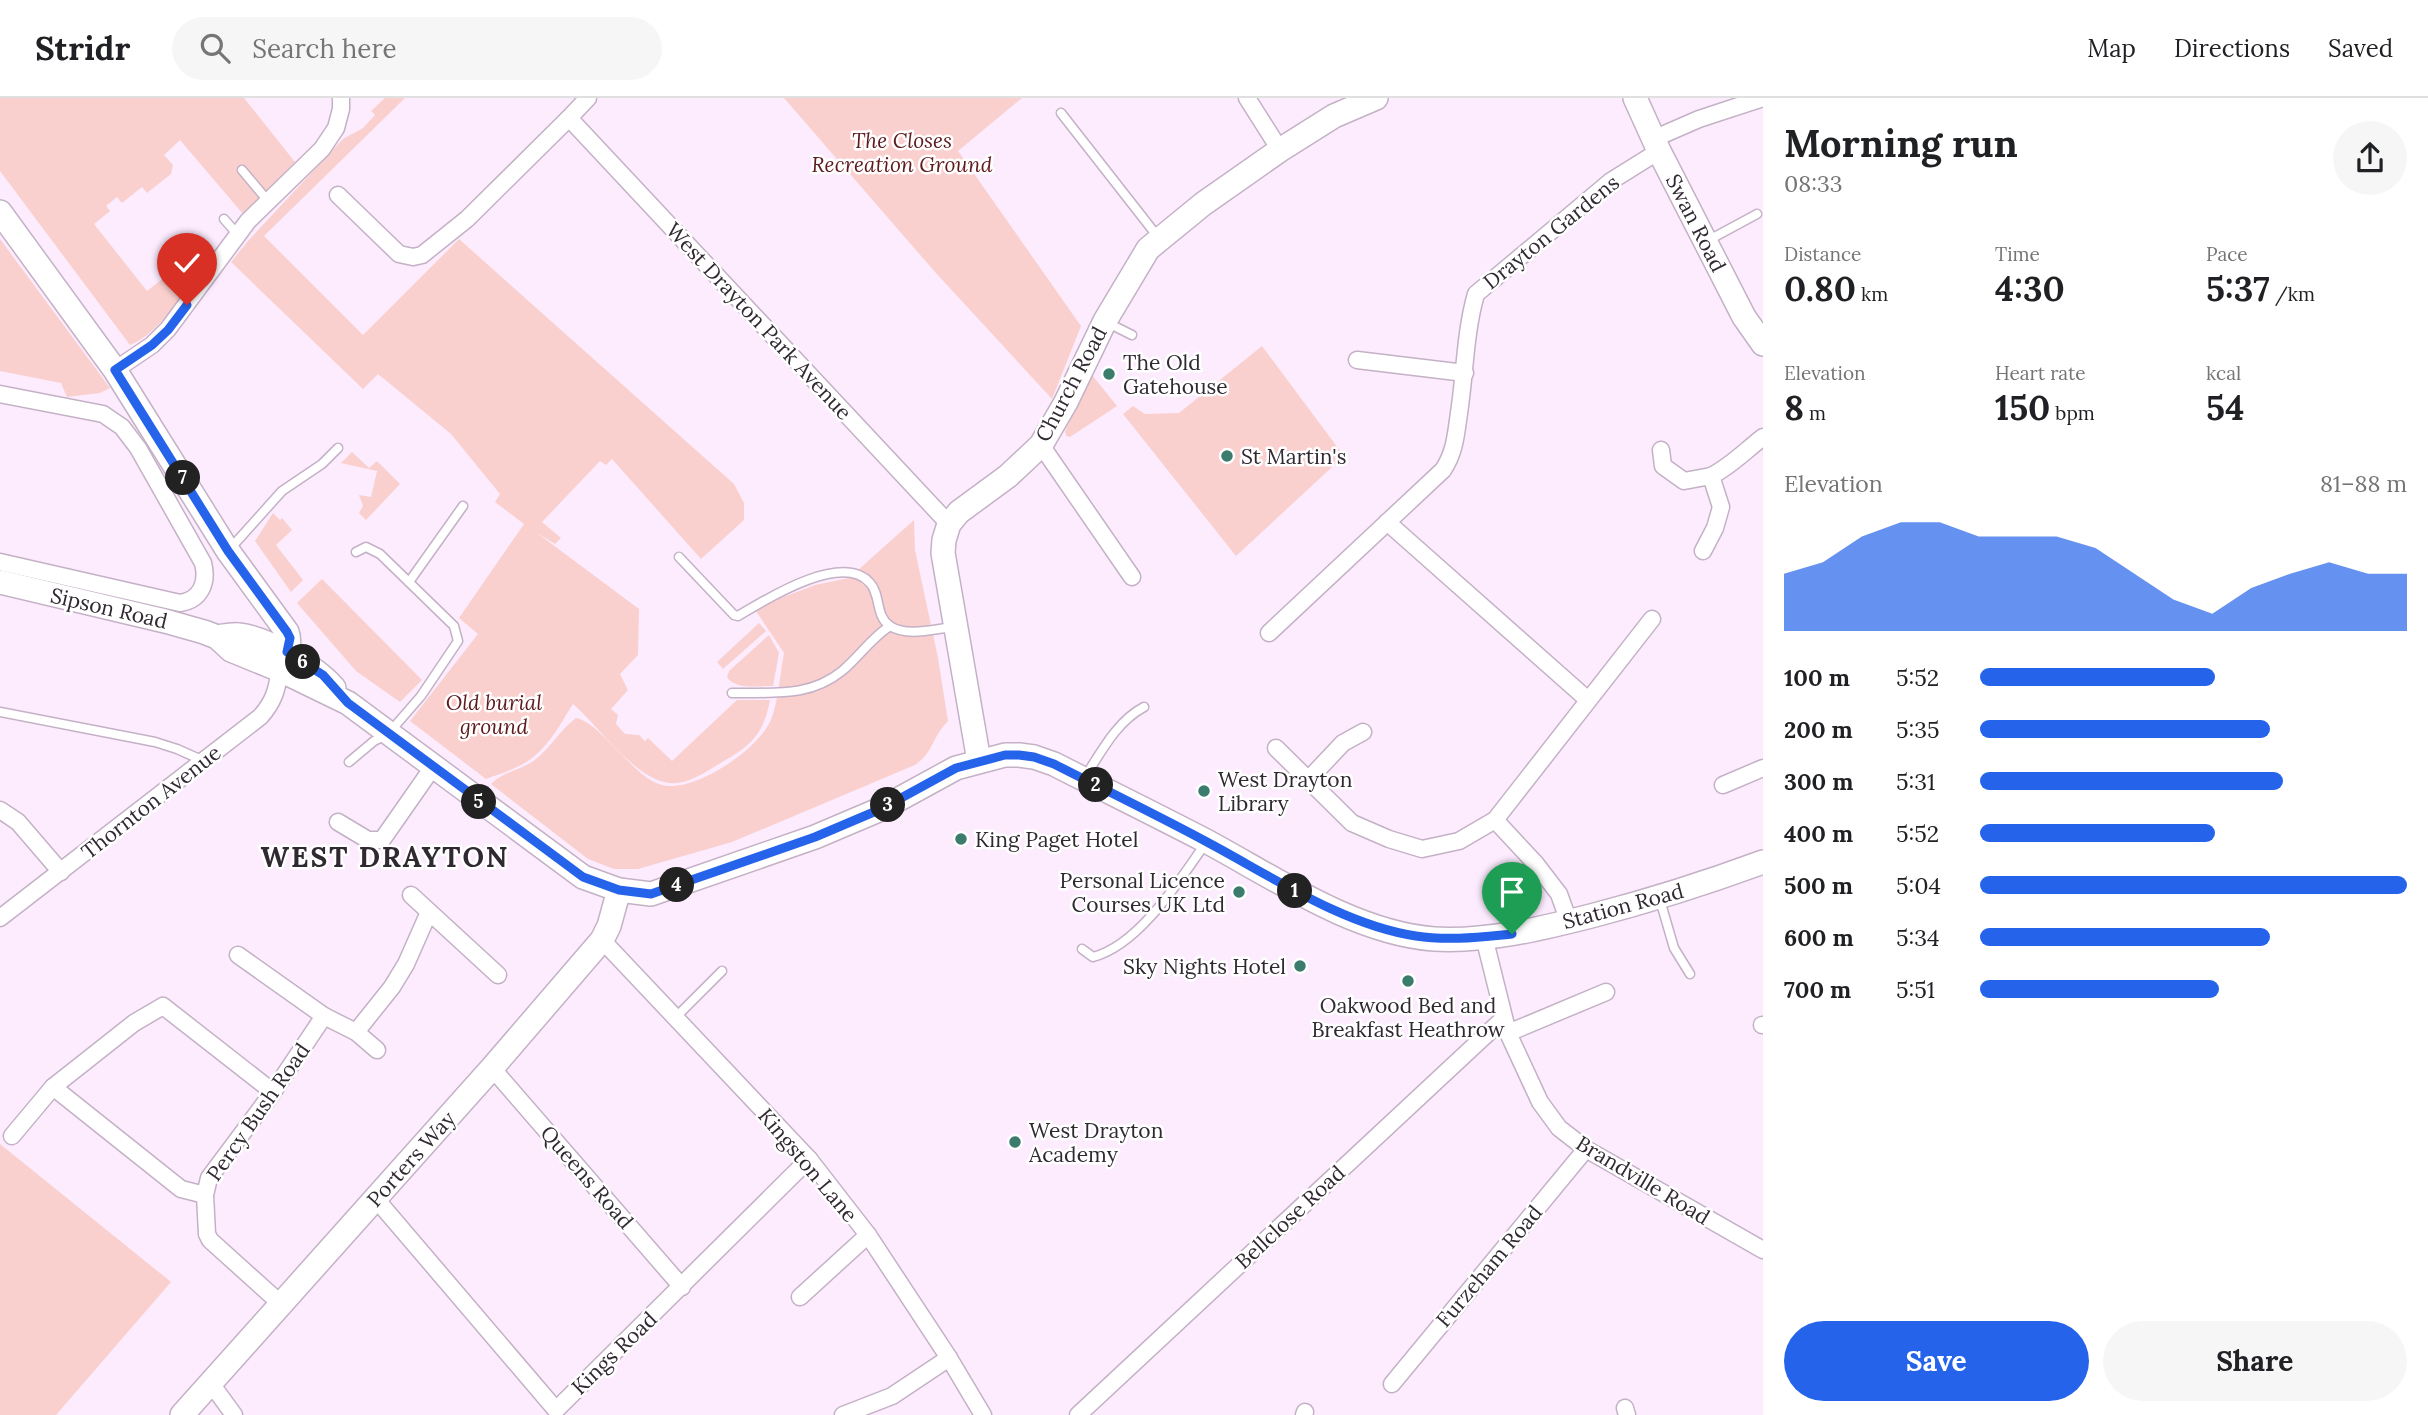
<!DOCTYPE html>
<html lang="en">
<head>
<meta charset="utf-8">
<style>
  body { margin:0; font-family:Lora,serif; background:#f6f6f6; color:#202124; height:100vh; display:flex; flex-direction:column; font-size:26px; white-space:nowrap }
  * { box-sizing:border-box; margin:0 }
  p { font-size:23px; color:#757577 }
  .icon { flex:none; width:38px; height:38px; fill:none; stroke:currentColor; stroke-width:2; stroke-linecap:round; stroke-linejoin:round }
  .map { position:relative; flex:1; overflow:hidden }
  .details { display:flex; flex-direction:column; background:#fff; width:665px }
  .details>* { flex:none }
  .pin { position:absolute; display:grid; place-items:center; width:60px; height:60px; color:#fff; margin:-72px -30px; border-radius:50% 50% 50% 0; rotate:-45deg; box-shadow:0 0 7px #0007 }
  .pin .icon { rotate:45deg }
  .km { position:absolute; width:35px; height:35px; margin:-18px; border-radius:50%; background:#222; color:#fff; font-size:19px; line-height:35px; text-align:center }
  .round { display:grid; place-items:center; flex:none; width:74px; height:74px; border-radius:37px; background:#f6f6f6 }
  .overview { display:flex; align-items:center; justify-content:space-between; height:119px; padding:0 21px }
  h1 { font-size:38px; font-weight:700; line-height:52px }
  .stats { display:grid; grid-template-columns:repeat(3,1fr); gap:10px; height:119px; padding:7px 21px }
  .stats div { display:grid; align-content:center }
  .stats b { font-size:35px; font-weight:700 }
  .stats small { font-size:19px; font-weight:400 }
  .stats p { font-size:19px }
  .chart { height:196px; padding:14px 21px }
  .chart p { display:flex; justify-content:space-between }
  .chart svg { width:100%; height:126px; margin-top:7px; fill:#2563eb; opacity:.7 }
  .cta { display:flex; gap:14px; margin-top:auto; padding:14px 21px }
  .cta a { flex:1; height:80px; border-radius:42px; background:#2563eb; color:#fff; font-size:28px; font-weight:700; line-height:80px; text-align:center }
  .cta a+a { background:#f6f6f6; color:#202124 }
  ul { padding:0 21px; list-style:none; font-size:23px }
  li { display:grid; grid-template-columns:112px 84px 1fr; align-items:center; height:52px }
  li i { height:18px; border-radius:9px; background:#2563eb }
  header { display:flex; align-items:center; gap:42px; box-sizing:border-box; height:98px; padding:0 35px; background:#fff; border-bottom:2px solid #e0e0e0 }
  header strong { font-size:33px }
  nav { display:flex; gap:38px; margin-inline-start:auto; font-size:24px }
  .search { width:490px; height:63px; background:#f6f6f6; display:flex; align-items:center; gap:18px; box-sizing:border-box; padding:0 24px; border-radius:38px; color:#757577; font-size:26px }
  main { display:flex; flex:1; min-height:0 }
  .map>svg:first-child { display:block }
  .green { fill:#fad0ce }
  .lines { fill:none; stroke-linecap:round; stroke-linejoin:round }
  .lane-casing { stroke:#c4b1c6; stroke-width:11 }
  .street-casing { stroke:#c4b1c6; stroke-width:19 }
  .secondary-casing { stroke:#c4b1c6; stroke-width:26 }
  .lane { stroke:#fff; stroke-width:8 }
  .street { stroke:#fff; stroke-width:16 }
  .secondary { stroke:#fff; stroke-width:23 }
  .route-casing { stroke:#fff; stroke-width:14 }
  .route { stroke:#2563eb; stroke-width:9 }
  .poi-dot { fill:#3b7c6c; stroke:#fff; stroke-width:2.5 }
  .labels { text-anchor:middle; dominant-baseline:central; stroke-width:5; stroke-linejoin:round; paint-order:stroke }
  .park-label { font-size:21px; font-style:italic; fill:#5e1a1d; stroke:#fff }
  .street-label { font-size:21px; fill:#302931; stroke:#fff }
  .poi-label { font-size:21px; fill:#302931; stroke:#fff; text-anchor:start }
  .district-label { font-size:28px; font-weight:bold; letter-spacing:2px; fill:#302931; stroke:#fff }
</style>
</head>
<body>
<header>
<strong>Stridr</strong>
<div class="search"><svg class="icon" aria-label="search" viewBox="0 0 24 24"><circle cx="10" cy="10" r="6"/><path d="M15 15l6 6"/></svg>Search here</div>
<nav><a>Map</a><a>Directions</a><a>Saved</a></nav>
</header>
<main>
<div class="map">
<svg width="1763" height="1317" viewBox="0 0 1763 1317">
  <rect width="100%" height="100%" fill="#fcecfe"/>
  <!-- green -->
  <g class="green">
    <path d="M0 0H244L295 64 243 116 180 42 164 57 173 67 171 76 147 95 142 89 122 105 117 99 106 108 110 113 94 126 147 193 188 161 197 174C179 199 160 235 130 247L0 73Z"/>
    <path d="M385 0H405L264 138 363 237 459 141 734 386 744 405V422L701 461 612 361 606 367 600 363 542 424 561 440 555 446 537 435 639 511 638 557 620 576 628 592 611 611 618 617 616 626 625 636 639 637 645 643 648 640 672 663 737 602H770C764 635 752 647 724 663 708 672 689 687 670 685 636 683 597 626 573 606 560 626 549 649 528 663 515 671 500 676 486 681L410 623 478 536 459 520 524 426 495 404 500 396 451 336 378 276 363 291 231 164 248 143 343 41 363 30 375 17 371 13Z"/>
    <path d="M784 0H1022L958 53 1081 228 1052 301 935 174Z"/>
    <path d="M0 141 110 290 100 295 67 299 61 285 0 273Z"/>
    <path d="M1262 248 1344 358 1236 458 1123 316 1133 308 1145 316 1179 315Z"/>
    <path d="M1092 277 1117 308 1070 339 1066 338 1065 333Z"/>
    <path d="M352 354 369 370 377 363 400 386 366 422 359 415 363 408 359 397 371 399 377 373 341 365Z"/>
    <path d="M273 415 280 422 282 420 292 432 276 447 303 482 291 494 255 443Z"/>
    <path d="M914 422 915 452 938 560 948 623C932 639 934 654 915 667L732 744 638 771H614L588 761 491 686C504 673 522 672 536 661 551 649 560 632 576 620 595 622 628 668 649 681 655 685 663 688 669 688 701 690 762 649 772 619 779 599 780 575 784 555L756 513 781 500 815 487 849 480Z"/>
    <path d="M322 481 422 582 400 604 356 573 297 505Z"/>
    <path d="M759 525 766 533 723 571 717 564Z"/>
    <path d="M769 537 779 555 773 588C758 588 735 592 727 579L729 573Z"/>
    <path d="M0 1046 171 1184 56 1317H0Z"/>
  </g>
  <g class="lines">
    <!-- lane casing -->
    <g class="lane-casing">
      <g id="lane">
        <path d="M1061 15 1158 139"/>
        <path d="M242 72 268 103"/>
        <path d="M224 121 238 137"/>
        <path d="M1707 143 1757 116"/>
        <path d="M1108 225 1132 237"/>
        <path d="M229 452 282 393 322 366 338 350"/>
        <path d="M679 459 734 517 738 518C765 502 842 453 870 485 881 497 875 518 890 528 907 539 934 531 953 529"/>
        <path d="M409 484 463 408"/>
        <path d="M732 595C772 594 809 600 842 573 859 559 871 540 890 528"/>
        <path d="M0 614 155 644 177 651 204 663"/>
        <path d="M349 664 374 643 388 636 421 598 458 543 454 528 380 456 366 449 356 454"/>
        <path d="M1085 679C1101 654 1117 623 1144 609"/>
        <path d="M1660 802 1674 850 1690 876"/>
        <path d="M1082 851 1093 859C1139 847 1179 783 1205 746"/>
        <path d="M675 920 722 873"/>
      </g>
    </g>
    <!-- street casing -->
    <g class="street-casing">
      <g id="street">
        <path d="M588 0 569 20 949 426"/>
        <path d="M1247 0 1280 52"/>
        <path d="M1653 41 1699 21 1763 0"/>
        <path d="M338 97 399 156 413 159 422 157 467 121 569 20"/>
        <path d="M1357 262 1465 275"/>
        <path d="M115 272 152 247 168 231 248 123 322 51 336 30 341 11V0"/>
        <path d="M0 296 103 316 122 329 138 350 203 465C208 484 201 502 180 505L0 464"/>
        <path d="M1041 347 1132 479"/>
        <path d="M1661 352 1663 368 1684 383 1711 378"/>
        <path d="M1387 424 1588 602"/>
        <path d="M1703 453 1715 430 1721 409 1711 378C1731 368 1745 353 1763 339"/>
        <path d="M1269 535 1443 372C1455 354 1456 336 1459 315 1465 276 1465 234 1476 196L1611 83 1659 53"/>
        <path d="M1276 650 1352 725 1389 741 1422 751 1459 743 1495 722 1652 521"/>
        <path d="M1308 682 1343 645 1363 634"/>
        <path d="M1723 687 1763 670"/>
        <path d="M0 712 18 724 61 774"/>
        <path d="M1495 722 1536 766 1559 796 1569 824"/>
        <path d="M338 724 368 742H382L433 669"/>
        <path d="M411 797 498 877"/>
        <path d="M0 820 260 619C274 604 277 591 280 572"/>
        <path d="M1484 839 1508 935 1540 1004 1559 1030 1586 1051 1763 1152"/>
        <path d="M602 842 809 1061 868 1137 949 1260 983 1317"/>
        <path d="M238 857 324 918 356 934 377 952"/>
        <path d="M1762 927H1763"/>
        <path d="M356 934 392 889 406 866 429 814"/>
        <path d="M1508 935 1606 894"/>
        <path d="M492 970 682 1189"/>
        <path d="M53 989 181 1091 205 1097"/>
        <path d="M12 1038 53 989 134 925 163 908 273 994"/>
        <path d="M376 1101 556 1312 809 1061"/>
        <path d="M800 1199 868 1137"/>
        <path d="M281 1206 210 1142 207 1136 205 1097 209 1080 273 994 324 918"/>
        <path d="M210 1284 234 1317"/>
        <path d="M1392 1286 1586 1051"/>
        <path d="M1625 1310 1627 1317"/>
        <path d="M843 1317 892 1298 949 1260"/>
        <path d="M1078 1317 1503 921"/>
        <path d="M1304 1317 1305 1314"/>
      </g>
    </g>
    <!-- secondary casing -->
    <g class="secondary-casing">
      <g id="secondary">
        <path d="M1635 0 1659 53 1744 219 1763 246"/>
        <path d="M0 114 115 272 228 453 287 534C292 547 285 560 280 572"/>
        <path d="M0 484 165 523 204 534 217 539 231 552 280 572 348 605 583 779 619 792 651 796 815 739 881 711 956 670 1005 657H1019L1034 659 1054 666C1105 692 1156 717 1206 743 1275 780 1354 835 1434 841 1486 844 1540 831 1591 818 1649 803 1706 785 1763 764"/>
        <path d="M217 539C224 538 232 536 239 537 267 540 316 569 334 590"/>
        <path d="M979 663 943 455 944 442 949 426 959 414 1008 378 1041 347 1066 304 1105 223 1148 151 1203 106 1280 52 1334 18 1376 0"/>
        <path d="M182 1317 492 970 602 842 609 828 619 792"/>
      </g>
    </g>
    <!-- lane -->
    <use href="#lane" class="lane"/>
    <!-- street -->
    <use href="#street" class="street"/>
    <!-- secondary -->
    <use href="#secondary" class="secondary"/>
  </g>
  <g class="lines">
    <!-- route casing -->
    <g class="route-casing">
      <path id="route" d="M187 207 168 232 152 247 115 272 228 453 287 534 290 540 287 554 323 577 348 605 583 779 619 792 651 796 815 739 881 711 956 670 1005 657H1019L1034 659 1054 666C1105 692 1157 717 1207 744 1271 778 1343 827 1416 838 1448 843 1480 839 1512 836"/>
    </g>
    <!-- route -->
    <use href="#route" class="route"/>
  </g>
  <!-- markers -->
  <g class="poi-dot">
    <circle cx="1109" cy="276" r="7"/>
    <circle cx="1227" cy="358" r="7"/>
    <circle cx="1204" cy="693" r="7"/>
    <circle cx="961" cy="741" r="7"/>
    <circle cx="1239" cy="794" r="7"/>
    <circle cx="1300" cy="868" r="7"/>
    <circle cx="1408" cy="883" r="7"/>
    <circle cx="1015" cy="1044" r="7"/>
  </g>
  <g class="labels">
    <!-- park labels -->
    <g class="park-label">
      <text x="902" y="42">The Closes<tspan x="902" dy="24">Recreation Ground</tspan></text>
      <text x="494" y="604">Old burial<tspan x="494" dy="24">ground</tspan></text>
    </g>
    <!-- street labels -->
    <g class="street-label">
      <text transform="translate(1696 125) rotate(63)">Swan Road</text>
      <text transform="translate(1551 134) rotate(-39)">Drayton Gardens</text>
      <text transform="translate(759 223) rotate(47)">West Drayton Park Avenue</text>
      <text transform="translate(1071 286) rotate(-62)">Church Road</text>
      <text transform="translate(109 510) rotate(13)">Sipson Road</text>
      <text transform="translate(151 704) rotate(-38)">Thornton Avenue</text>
      <text transform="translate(1623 808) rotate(-15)">Station Road</text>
      <text transform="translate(258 1014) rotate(-55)">Percy Bush Road</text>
      <text transform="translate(411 1061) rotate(-48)">Porters Way</text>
      <text transform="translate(808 1067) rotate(50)">Kingston Lane</text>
      <text transform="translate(587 1079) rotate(49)">Queens Road</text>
      <text transform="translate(1643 1082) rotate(31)">Brandville Road</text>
      <text transform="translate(1290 1119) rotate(-43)">Bellclose Road</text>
      <text transform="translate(1489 1168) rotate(-50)">Furzeham Road</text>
      <text transform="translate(614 1255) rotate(-44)">Kings Road</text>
    </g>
    <!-- poi labels -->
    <g class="poi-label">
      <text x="1123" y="264">The Old<tspan x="1123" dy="24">Gatehouse</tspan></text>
      <text x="1241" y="358">St Martin's</text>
      <text x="1218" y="681">West Drayton<tspan x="1218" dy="24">Library</tspan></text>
      <text x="975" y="741">King Paget Hotel</text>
      <text x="1225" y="782" text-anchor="end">Personal Licence<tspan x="1225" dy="24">Courses UK Ltd</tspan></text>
      <text x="1286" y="868" text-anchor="end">Sky Nights Hotel</text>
      <text x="1408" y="907" text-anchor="middle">Oakwood Bed and<tspan x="1408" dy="24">Breakfast Heathrow</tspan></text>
      <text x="1029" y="1032">West Drayton<tspan x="1029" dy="24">Academy</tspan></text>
    </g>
    <!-- district labels -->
    <g class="district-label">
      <text x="385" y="759">WEST DRAYTON</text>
    </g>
  </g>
</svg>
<div class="pin" style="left:1512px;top:836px;background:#1e9e55"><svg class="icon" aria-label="arrive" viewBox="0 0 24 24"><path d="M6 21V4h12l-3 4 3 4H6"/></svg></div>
<div class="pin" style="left:187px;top:207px;background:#d93025"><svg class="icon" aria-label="check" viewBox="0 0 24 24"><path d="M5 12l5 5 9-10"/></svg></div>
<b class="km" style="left:1295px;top:793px">1</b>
<b class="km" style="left:1096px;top:687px">2</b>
<b class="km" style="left:888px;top:707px">3</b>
<b class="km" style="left:677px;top:787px">4</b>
<b class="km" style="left:479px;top:704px">5</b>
<b class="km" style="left:303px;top:564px">6</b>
<b class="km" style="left:183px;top:380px">7</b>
</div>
<section class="details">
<div class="overview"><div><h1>Morning run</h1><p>08:33</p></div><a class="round"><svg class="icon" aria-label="share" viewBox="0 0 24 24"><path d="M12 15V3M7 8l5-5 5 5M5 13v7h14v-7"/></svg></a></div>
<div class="stats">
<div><p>Distance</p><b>0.80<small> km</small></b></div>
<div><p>Time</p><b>4:30</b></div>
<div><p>Pace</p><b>5:37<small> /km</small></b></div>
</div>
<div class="stats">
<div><p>Elevation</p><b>8<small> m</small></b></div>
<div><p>Heart rate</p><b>150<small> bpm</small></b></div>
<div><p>kcal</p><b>54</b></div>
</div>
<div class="chart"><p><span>Elevation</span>81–88 m</p>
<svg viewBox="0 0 160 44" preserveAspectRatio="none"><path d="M0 44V24L10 20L20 11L30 6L40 6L50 11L60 11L70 11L80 15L90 24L100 33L110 38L120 29L130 24L140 20L150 24L160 24V44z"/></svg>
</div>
<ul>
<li><b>100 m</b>5:52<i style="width:55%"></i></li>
<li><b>200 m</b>5:35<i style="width:68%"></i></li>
<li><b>300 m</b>5:31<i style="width:71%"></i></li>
<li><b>400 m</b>5:52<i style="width:55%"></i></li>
<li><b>500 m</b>5:04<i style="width:100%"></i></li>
<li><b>600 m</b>5:34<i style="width:68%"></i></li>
<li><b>700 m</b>5:51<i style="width:56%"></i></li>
</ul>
<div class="cta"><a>Save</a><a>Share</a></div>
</section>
</main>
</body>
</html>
